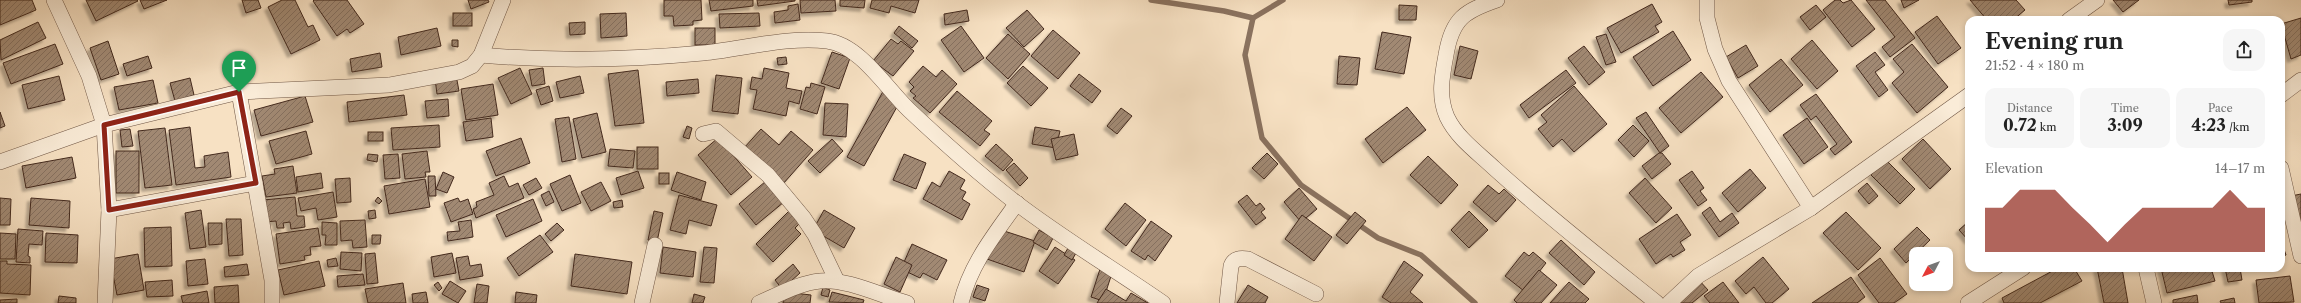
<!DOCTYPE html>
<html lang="en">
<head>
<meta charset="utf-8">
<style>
  body { margin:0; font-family:"Libre Caslon Text",serif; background:#f6f6f6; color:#222; height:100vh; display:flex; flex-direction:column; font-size:15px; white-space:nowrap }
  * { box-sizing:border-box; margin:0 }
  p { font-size:13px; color:#767676 }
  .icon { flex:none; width:22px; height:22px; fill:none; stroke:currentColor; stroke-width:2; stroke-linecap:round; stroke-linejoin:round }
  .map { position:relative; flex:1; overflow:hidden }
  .sheet { position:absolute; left:1965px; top:16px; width:320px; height:256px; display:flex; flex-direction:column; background:#fff; border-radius:12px; box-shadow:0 2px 6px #0003 }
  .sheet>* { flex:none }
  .needle { width:26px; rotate:229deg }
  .controls { position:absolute; left:1909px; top:247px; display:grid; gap:8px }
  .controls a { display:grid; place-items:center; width:44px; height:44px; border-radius:8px; background:#fff; box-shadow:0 2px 6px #0003; font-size:20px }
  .pin { position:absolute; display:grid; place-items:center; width:34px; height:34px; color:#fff; margin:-41px -17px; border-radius:50% 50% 50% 0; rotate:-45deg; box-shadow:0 0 4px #0007 }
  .pin .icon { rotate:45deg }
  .round { display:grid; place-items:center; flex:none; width:42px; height:42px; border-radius:12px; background:#f6f6f6 }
  .summary { display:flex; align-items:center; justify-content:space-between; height:68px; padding:0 20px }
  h1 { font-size:22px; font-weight:700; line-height:30px }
  .stats { display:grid; grid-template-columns:repeat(3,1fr); gap:6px; height:68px; padding:4px 20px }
  .stats div { display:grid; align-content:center; border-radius:10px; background:#f6f6f6; text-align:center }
  .stats b { font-size:17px; font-weight:700 }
  .stats small { font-size:11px; font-weight:400 }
  .stats p { font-size:11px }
  .chart { height:112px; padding:8px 20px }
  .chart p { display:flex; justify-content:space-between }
  .chart svg { width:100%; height:72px; margin-top:4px; fill:#8f2418; opacity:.7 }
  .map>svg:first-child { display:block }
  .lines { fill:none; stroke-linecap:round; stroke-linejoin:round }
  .stream { stroke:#8a725f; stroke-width:5.5 }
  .building { fill:url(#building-hatch); stroke:#43291d; filter:url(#shadow) }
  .street-casing { stroke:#705746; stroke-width:16 }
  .street { stroke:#faecd8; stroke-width:15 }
  .route-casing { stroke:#fff; stroke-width:8 }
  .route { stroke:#8f2418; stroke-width:5 }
</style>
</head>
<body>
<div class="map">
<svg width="2301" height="303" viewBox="0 0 2301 303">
  <defs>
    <pattern id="building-hatch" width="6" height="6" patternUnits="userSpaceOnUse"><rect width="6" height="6" fill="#a18973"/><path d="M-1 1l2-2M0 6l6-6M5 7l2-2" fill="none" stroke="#85705e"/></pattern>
    <filter id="shadow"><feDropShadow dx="-3.5" dy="3.5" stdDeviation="1" flood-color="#0004"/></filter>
  </defs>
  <rect width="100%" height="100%" fill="#f7e1c3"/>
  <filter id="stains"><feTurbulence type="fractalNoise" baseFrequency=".005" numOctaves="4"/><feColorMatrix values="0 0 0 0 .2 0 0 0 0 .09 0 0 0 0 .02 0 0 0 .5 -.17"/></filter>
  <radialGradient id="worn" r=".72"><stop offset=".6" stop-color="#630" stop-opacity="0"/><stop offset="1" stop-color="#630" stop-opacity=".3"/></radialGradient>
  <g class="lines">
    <!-- stream -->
    <g class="stream">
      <path d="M1151 0 1224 11 1253 18 1283 0"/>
      <path d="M1253 18 1245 55 1262 138 1301 185 1378 238 1421 255 1475 303"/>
    </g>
  </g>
  <!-- building -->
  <g class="building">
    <path d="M0 0H32L36 10 0 25Z"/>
    <path d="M86 0H137L138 1 96 21Z"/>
    <path d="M140 0H167L144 9Z"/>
    <path d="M242 0H258L261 8 246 13Z"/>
    <path d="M282 0H295L308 27 313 25 320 40 291 54 268 7Z"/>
    <path d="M314 0H347L364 24 350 33 347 29 337 36 313 1Z"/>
    <path d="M468 0H488L489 2 471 9Z"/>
    <path d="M664 0H701L702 20 693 21V25L674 26 673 16H664Z"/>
    <path d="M709 0H753V6L711 11Z"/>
    <path d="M757 0H795V1L758 6Z"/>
    <path d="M800 0H835L836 11 801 13Z"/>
    <path d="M840 0H865L864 8 840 6Z"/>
    <path d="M872 0H919L915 13 891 6 889 13 870 8Z"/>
    <path d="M1835 0H1840L1843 3 1851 0 1875 29 1852 47 1823 10Z"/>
    <path d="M1866 0H1885L1915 38 1890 57 1882 47 1895 37Z"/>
    <path d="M1901 0H1919L1904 8Z"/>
    <path d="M1970 0H2016L2025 10 2013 20H1987Z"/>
    <path d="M2113 0H2139L2123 12Z"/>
    <path d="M2228 0H2252V2L2229 5Z"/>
    <path d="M798 4 800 20 775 23 774 12 788 10V6Z"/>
    <path d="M1652 4 1662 22 1655 26 1659 32 1621 53 1607 28Z"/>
    <path d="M1399 5 1417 6 1416 20H1399Z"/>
    <path d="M1816 5 1826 17 1810 30 1800 17Z"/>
    <path d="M967 10 969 21 945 25 944 14Z"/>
    <path d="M1027 10 1044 29 1024 47 1006 28Z"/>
    <rect x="453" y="13" width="19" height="13"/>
    <path d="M626 13 627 36 601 38 600 14Z"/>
    <path d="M759 13 760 26 720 28 719 14Z"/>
    <path d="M1937 16 1961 48 1938 64 1915 32Z"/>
    <path d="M2301 18V55L2291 59 2281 24Z"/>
    <path d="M38 22 46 38 1 60 0 40Z"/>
    <path d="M585 22V34L570 35 569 23Z"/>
    <path d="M899 26 918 41 912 48 894 33Z"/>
    <path d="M961 26 984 58 964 72 941 40Z"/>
    <path d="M437 28 441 46 401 55 398 37Z"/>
    <rect x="695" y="28" width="20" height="17"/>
    <path d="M1053 30 1080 53 1058 79 1031 56Z"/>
    <path d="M1673 31 1691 60 1653 86 1633 57Z"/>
    <path d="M1382 32 1411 37 1404 74 1375 69Z"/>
    <path d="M1008 34 1030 54 1008 79 986 58Z"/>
    <path d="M1606 34 1616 62 1606 65 1596 37Z"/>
    <path d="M891 39 898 44 901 41 914 51 893 76 873 61Z"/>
    <path d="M452 40H458V47L452 46Z"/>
    <path d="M1812 40 1838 71 1817 89 1791 59Z"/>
    <path d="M108 41 119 74 101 80 90 48Z"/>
    <path d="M55 44 63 64 11 84 3 63Z"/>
    <path d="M1912 44 1948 87 1917 113 1892 83 1904 72 1893 59Z"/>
    <path d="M1746 45 1758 66 1738 78 1726 57Z"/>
    <path d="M1460 46 1478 51 1471 79 1454 75Z"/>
    <path d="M1584 46 1605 72 1589 85 1568 58Z"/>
    <path d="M832 52 850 58 839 89 821 83Z"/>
    <path d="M1875 52 1885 65 1875 72 1888 90 1879 97 1856 66Z"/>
    <path d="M380 53 382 67 352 72 350 59Z"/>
    <path d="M148 56 152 68 127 76 123 64Z"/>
    <path d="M1339 56 1360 58 1357 85 1337 84Z"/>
    <path d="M786 57 787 64 778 65 777 58Z"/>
    <path d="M1781 59 1803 85 1770 112 1749 85Z"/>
    <path d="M923 66 936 77 942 70 957 84 930 113 913 98 916 96 910 91 914 87 909 82Z"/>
    <path d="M1023 66 1048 88 1031 106 1007 83Z"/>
    <path d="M520 68 532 94 511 104 498 78Z"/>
    <path d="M543 68 545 84 532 86 529 70Z"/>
    <path d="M764 68 789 73 786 88 802 91 799 104 789 101 786 116 753 109 757 90 750 89 752 77 762 79Z"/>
    <path d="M638 70 644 123 615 126 608 74Z"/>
    <path d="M1566 70 1576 83 1529 118 1520 105Z"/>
    <path d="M1701 72 1723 97 1681 133 1659 108Z"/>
    <path d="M1079 74 1101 91 1092 103 1070 86Z"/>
    <path d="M456 75 459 91 437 94 435 79Z"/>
    <path d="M716 75 742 78 738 114 712 111Z"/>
    <path d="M59 76 65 100 28 109 22 85Z"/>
    <path d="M580 76 584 93 560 98 556 82Z"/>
    <path d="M190 78 194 95 175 101 170 83Z"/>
    <path d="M698 79 699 93 667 96 666 82Z"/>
    <path d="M153 80 158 103 119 110 114 87Z"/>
    <path d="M811 83 825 87 817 114 800 109 806 87 810 88Z"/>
    <path d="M493 84 498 115 466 120 461 89Z"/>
    <path d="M549 86 553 101 541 105 536 90Z"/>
    <path d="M886 86 903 96 864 166 847 157Z"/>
    <path d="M1574 86 1607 124 1574 152 1562 139 1553 147 1538 129 1547 122 1541 115Z"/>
    <path d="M957 91 992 121 984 130 990 134 980 146 939 112Z"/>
    <path d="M1816 94 1852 142 1835 155 1830 149 1837 144 1816 116 1811 120 1800 105Z"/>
    <path d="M404 95 407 115 349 122 347 102Z"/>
    <path d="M305 96 313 122 261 136 254 110Z"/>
    <path d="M448 99 449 116 427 118 425 101Z"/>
    <path d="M825 103 848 104 846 137 823 135Z"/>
    <path d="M1407 107 1426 130 1383 163 1365 139Z"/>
    <path d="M1121 108 1132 116 1117 134 1107 126Z"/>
    <path d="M0 112 5 126 0 128Z"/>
    <path d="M1646 112 1669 146 1660 153 1636 118Z"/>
    <path d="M597 113 606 152 582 158 573 119Z"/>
    <path d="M569 117 576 159 562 162 555 119Z"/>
    <path d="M491 118 493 137 466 141 463 122Z"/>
    <path d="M1807 118 1828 147 1804 164 1783 135Z"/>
    <path d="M439 125 440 147 393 150 391 128Z"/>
    <path d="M1633 125 1649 141 1634 157 1618 140Z"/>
    <path d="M687 126 692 128 689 139 683 137Z"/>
    <path d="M190 127 195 168 205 167 204 156 228 152 231 177 176 185 169 130Z"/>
    <path d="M1035 127 1060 131 1056 148 1032 144Z"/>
    <path d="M165 128 172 185 145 188 138 131Z"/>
    <path d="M130 129 133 146 122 147 120 130Z"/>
    <path d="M761 129 779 145 791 131 813 150 783 184 744 148Z"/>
    <path d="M306 131 312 154 276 164 269 141Z"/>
    <rect x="368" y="132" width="15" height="9"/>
    <path d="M1074 134 1078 155 1056 160 1051 139Z"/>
    <path d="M521 138 530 163 496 176 486 151Z"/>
    <path d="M718 138 752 177 731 195 698 155Z"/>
    <path d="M832 139 843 151 820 173 808 161Z"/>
    <path d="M1923 139 1951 169 1930 189 1902 159Z"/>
    <path d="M996 144 1013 160 1003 171 985 156Z"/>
    <rect x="637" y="147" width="21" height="22"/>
    <path d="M610 149 635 151 633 168 608 166Z"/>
    <rect x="116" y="151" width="23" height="42"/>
    <path d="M427 151 430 172H425L426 177 405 179 402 154Z"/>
    <path d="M1267 153 1278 164 1264 179 1252 168Z"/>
    <path d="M1659 153H1662L1671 164 1652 179 1642 166Z"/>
    <path d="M368 154 378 155 377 162 367 160Z"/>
    <path d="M398 154 400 178 385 179 383 155Z"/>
    <path d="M904 154 926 163 916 189 893 180Z"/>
    <path d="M1428 156 1458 185 1441 204 1410 175Z"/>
    <path d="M72 157 76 178 26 188 22 166Z"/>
    <path d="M1886 160 1915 189 1900 204 1871 175Z"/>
    <path d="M1014 163 1028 178 1020 186 1006 170Z"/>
    <path d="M293 166 297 193 266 197 262 176 275 174 274 169Z"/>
    <path d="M1750 169 1766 188 1738 212 1722 193Z"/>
    <path d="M638 171 644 188 621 195 616 178Z"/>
    <path d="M949 171 965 180 960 189 966 192 962 199 970 204 962 220 923 199 932 182 940 187Z"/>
    <path d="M1692 171 1704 188 1700 191 1707 200 1698 206 1679 180Z"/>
    <path d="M443 172 454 177 447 193 436 189Z"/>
    <path d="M677 172 706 182 701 200 671 190Z"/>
    <path d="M321 173 323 188 298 192 296 177Z"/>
    <rect x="659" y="173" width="10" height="11"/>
    <path d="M570 175 581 203 562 211 550 184Z"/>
    <path d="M428 176H435L436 196H429Z"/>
    <path d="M504 176 509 187 518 183 524 198 476 218 473 209 477 207 476 202 494 195 489 183Z"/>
    <path d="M350 178 351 202 337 203 335 179Z"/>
    <path d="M536 178 542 188 529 195 523 185Z"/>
    <path d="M1645 178 1672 208 1656 223 1629 193Z"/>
    <path d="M425 179 430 207 389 214 384 186Z"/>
    <path d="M766 181 784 202 756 225 739 204Z"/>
    <path d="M601 182 611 201 591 211 581 192Z"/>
    <path d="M1867 183 1878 196 1869 204 1858 191Z"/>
    <path d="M1488 185 1499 194 1504 189 1516 200 1496 222 1473 202Z"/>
    <path d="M1299 188 1317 209 1301 222 1284 202Z"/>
    <path d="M549 191 554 202 546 206 541 195Z"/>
    <path d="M333 192 337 217 318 220 316 208 301 211 298 198Z"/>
    <path d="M2301 194V229L2291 196Z"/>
    <path d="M679 195 717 205 711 226 689 220 686 234 670 230Z"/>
    <path d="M1247 195 1256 206 1260 203 1265 209 1261 212 1266 218 1256 225 1238 202Z"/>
    <path d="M295 197 297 216H304L305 227 291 229 290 222 283 223 284 228H277L276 221 265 222 263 200Z"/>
    <path d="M378 197 382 201 379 204 375 201Z"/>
    <path d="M0 198 11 199 10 225H0Z"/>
    <path d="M31 198 70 201 69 228 29 225Z"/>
    <path d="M458 198 460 202 468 199 473 214 451 222 444 203Z"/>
    <path d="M533 199 542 221 506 237 496 215Z"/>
    <path d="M622 200 623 207 614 208 613 202Z"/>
    <path d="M1125 203 1146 220 1126 246 1105 229Z"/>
    <path d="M1710 207 1720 222 1732 213 1739 223 1719 237 1702 213Z"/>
    <path d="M201 210 206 247 190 249 185 213Z"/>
    <path d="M375 210 376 218 369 219 368 211Z"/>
    <path d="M824 210 855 228 844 248 813 230Z"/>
    <path d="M654 211 663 213 657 242 648 240Z"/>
    <path d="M789 211 801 222 795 228 801 234 773 262 756 244Z"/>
    <path d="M1469 211 1488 230 1469 248 1451 230Z"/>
    <path d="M1355 212 1366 221 1347 244 1336 235Z"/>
    <path d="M1846 212 1881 248 1858 270 1823 233Z"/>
    <path d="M1677 214 1691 235 1680 242 1685 250 1673 257 1671 254 1656 264 1639 239Z"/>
    <path d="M1302 215 1332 237 1314 261 1285 239Z"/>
    <path d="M226 219H241L243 255 229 256Z"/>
    <path d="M365 220 367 247 353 248 352 240 341 241 340 221Z"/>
    <path d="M471 220 473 237 448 241 447 232 460 231 458 222Z"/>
    <path d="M1151 221 1172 236 1155 261 1148 255 1145 260 1131 251Z"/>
    <path d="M1969 221V241L1959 230Z"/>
    <path d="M322 222 337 223V245H325L326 235H322Z"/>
    <path d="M208 223H222V244L209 245Z"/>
    <path d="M557 223 564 230 551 241 545 234Z"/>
    <path d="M171 227 172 266 145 267 144 228Z"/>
    <path d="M1917 227 1930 240 1906 263 1894 249Z"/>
    <path d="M318 228 321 246 310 247 311 255 304 256 305 260 280 264 276 234Z"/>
    <path d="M18 229 43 231 42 245 29 244 28 256 30 257V263L16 262Z"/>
    <path d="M998 229 1035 241 1024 272 987 259Z"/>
    <path d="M1039 230 1053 238 1047 250 1033 242Z"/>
    <path d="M0 233 16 234 15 259H0Z"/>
    <path d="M46 233 78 235 77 263 45 262Z"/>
    <path d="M372 235H381L380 244H372Z"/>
    <path d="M540 235 553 252 519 276 507 258Z"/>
    <path d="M1561 240 1595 272 1584 285 1549 253Z"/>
    <path d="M2281 241 2286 255 2281 257Z"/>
    <path d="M912 244 947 260 937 280 923 273 920 278 901 269Z"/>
    <path d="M663 247 696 252 693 277 660 273Z"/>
    <path d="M704 247 717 248 714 283 700 282Z"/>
    <path d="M1055 247 1075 260 1058 284 1039 271Z"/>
    <path d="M1068 248 1076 253 1072 260 1064 255Z"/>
    <path d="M341 252 362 253 361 271 340 269Z"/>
    <path d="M1524 252 1529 256 1533 252 1546 263 1524 291 1505 276Z"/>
    <path d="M375 253 378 283 367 284 365 254Z"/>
    <path d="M452 253 456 273 434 277 431 257Z"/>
    <path d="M138 254 144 290 117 295 110 259Z"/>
    <path d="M575 254 632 262 627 294 571 286Z"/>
    <path d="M468 256 470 266 481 264 483 276 460 280 456 258Z"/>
    <path d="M896 257 912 265 900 292 884 284Z"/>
    <path d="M1763 257 1789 289 1772 303H1766L1754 287 1746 294 1735 281Z"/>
    <path d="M336 258 338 266 328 267 327 260Z"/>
    <path d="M1880 258 1907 294 1894 303H1879L1858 275Z"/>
    <path d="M205 259 208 284 188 286 186 261Z"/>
    <path d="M0 261H7V264L31 265 30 295 0 293Z"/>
    <path d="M319 261 325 286 284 295 278 270Z"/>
    <path d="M1404 261 1423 275 1410 292 1423 303H1391L1382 297Z"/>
    <path d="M247 264 249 275 225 277 224 267Z"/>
    <path d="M793 264 800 273 782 289 775 280Z"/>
    <path d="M2058 268H2074L2082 281 2040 303H2004L2002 298Z"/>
    <path d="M2097 268H2122L2128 303H2104Z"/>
    <path d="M2161 268H2211L2215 281 2167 293Z"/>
    <path d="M2225 268H2240L2242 280 2228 282Z"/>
    <path d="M1100 269 1112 273 1103 301 1091 297Z"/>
    <path d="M1539 270 1557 285 1541 303H1517L1514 300Z"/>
    <path d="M363 274 365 285 338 287 337 276Z"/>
    <path d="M2290 276 2294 302 2259 303 2256 280Z"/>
    <path d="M1851 277 1865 297 1857 303H1812Z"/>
    <path d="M1698 279 1708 290 1692 303H1678Z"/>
    <path d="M172 280 173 296 147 297 145 282Z"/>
    <path d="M450 281 466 291 458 303 442 294Z"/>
    <path d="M438 282 442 288 439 291 434 285Z"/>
    <path d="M1569 282 1589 299 1585 303H1550Z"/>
    <path d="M1723 282 1739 303H1710L1704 296Z"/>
    <path d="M403 283 406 303H368L365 289Z"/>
    <path d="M477 284 489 286 487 303H474Z"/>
    <path d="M238 285 239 303H215L214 287Z"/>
    <path d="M977 285 989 289 985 301 973 297Z"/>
    <path d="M1248 285 1268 297 1265 303H1237Z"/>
    <path d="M823 287 830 290 828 297 821 295Z"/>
    <path d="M1106 289 1126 301 1131 293 1148 303H1097Z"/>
    <path d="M207 291 209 303H183L181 296Z"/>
    <path d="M426 292 428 303H413L412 294Z"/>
    <path d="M516 292 537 295 536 303H515Z"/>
    <path d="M785 292 811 295 810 303H783Z"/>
    <path d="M832 292 864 300 863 303 829 302Z"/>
    <path d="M694 294 705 297 703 303H692Z"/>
    <path d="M2197 295 2198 303H2173V300Z"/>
    <path d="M59 296 76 298V303H58Z"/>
    <path d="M2234 298 2235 303H2221L2220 301Z"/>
    <path d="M17 299V303H0V300Z"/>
  </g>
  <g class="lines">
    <!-- street casing -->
    <g class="street-casing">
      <g id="street">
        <path d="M54 0 89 76 104 125 109 210 105 303"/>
        <path d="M1497 0C1465 11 1452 18 1446 55 1442 76 1438 97 1447 117 1457 138 1477 152 1494 168 1546 215 1602 259 1657 303"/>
        <path d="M1707 0V18L1715 49 1729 81 1811 208"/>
        <path d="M2069 20 2097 0"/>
        <path d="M481 55C557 62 628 60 703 53 742 49 789 36 827 41 859 44 887 89 909 110 943 142 978 173 1015 202 1062 238 1114 269 1163 303"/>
        <path d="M239 92 272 280V303"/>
        <path d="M2281 95 2301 80"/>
        <path d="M703 134 716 131 768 175 803 217 815 235 837 281"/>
        <path d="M0 162 104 125 239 92 389 85 459 72 472 66 481 55 503 0"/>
        <path d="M2281 168 2301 256"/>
        <path d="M109 210 255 183"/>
        <path d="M2146 268 2154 303"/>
        <path d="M642 303 655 245"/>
        <path d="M759 303C778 295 799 283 820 281 845 278 882 296 907 303"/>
        <path d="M961 303C970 265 994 235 1017 203"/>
        <path d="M1227 303 1231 266C1234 258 1240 258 1248 259L1316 294"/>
        <path d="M1669 303 1698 276 1811 208 1969 95"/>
        <path d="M1968 303 2023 268"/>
      </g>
    </g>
    <!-- street -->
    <use href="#street" class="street"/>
  </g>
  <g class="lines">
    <!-- route casing -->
    <g class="route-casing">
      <path id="route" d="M239 92 256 183 109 210 104 125Z"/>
    </g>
    <!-- route -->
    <use href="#route" class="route"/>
  </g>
  <rect width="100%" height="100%" filter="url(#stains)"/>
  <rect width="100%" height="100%" fill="url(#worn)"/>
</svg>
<div class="controls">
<a><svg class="needle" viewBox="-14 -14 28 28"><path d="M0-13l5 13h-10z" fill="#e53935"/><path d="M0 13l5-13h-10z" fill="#767676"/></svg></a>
</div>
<div class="pin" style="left:239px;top:92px;background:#1e9e55"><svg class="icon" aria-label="arrive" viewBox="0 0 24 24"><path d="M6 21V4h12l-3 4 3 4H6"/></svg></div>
<section class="sheet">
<div class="summary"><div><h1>Evening run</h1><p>21:52 · 4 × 180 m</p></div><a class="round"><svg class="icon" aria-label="share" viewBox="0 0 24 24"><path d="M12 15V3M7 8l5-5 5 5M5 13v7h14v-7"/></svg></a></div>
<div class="stats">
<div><p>Distance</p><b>0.72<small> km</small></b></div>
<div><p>Time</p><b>3:09</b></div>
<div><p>Pace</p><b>4:23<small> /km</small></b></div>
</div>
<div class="chart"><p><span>Elevation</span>14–17 m</p>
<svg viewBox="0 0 160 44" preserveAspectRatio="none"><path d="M0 44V17L10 17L20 6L30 6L40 6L50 17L60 27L70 38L80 27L90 17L100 17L110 17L120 17L130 17L140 6L150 17L160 17V44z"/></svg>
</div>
</section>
</div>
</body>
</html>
